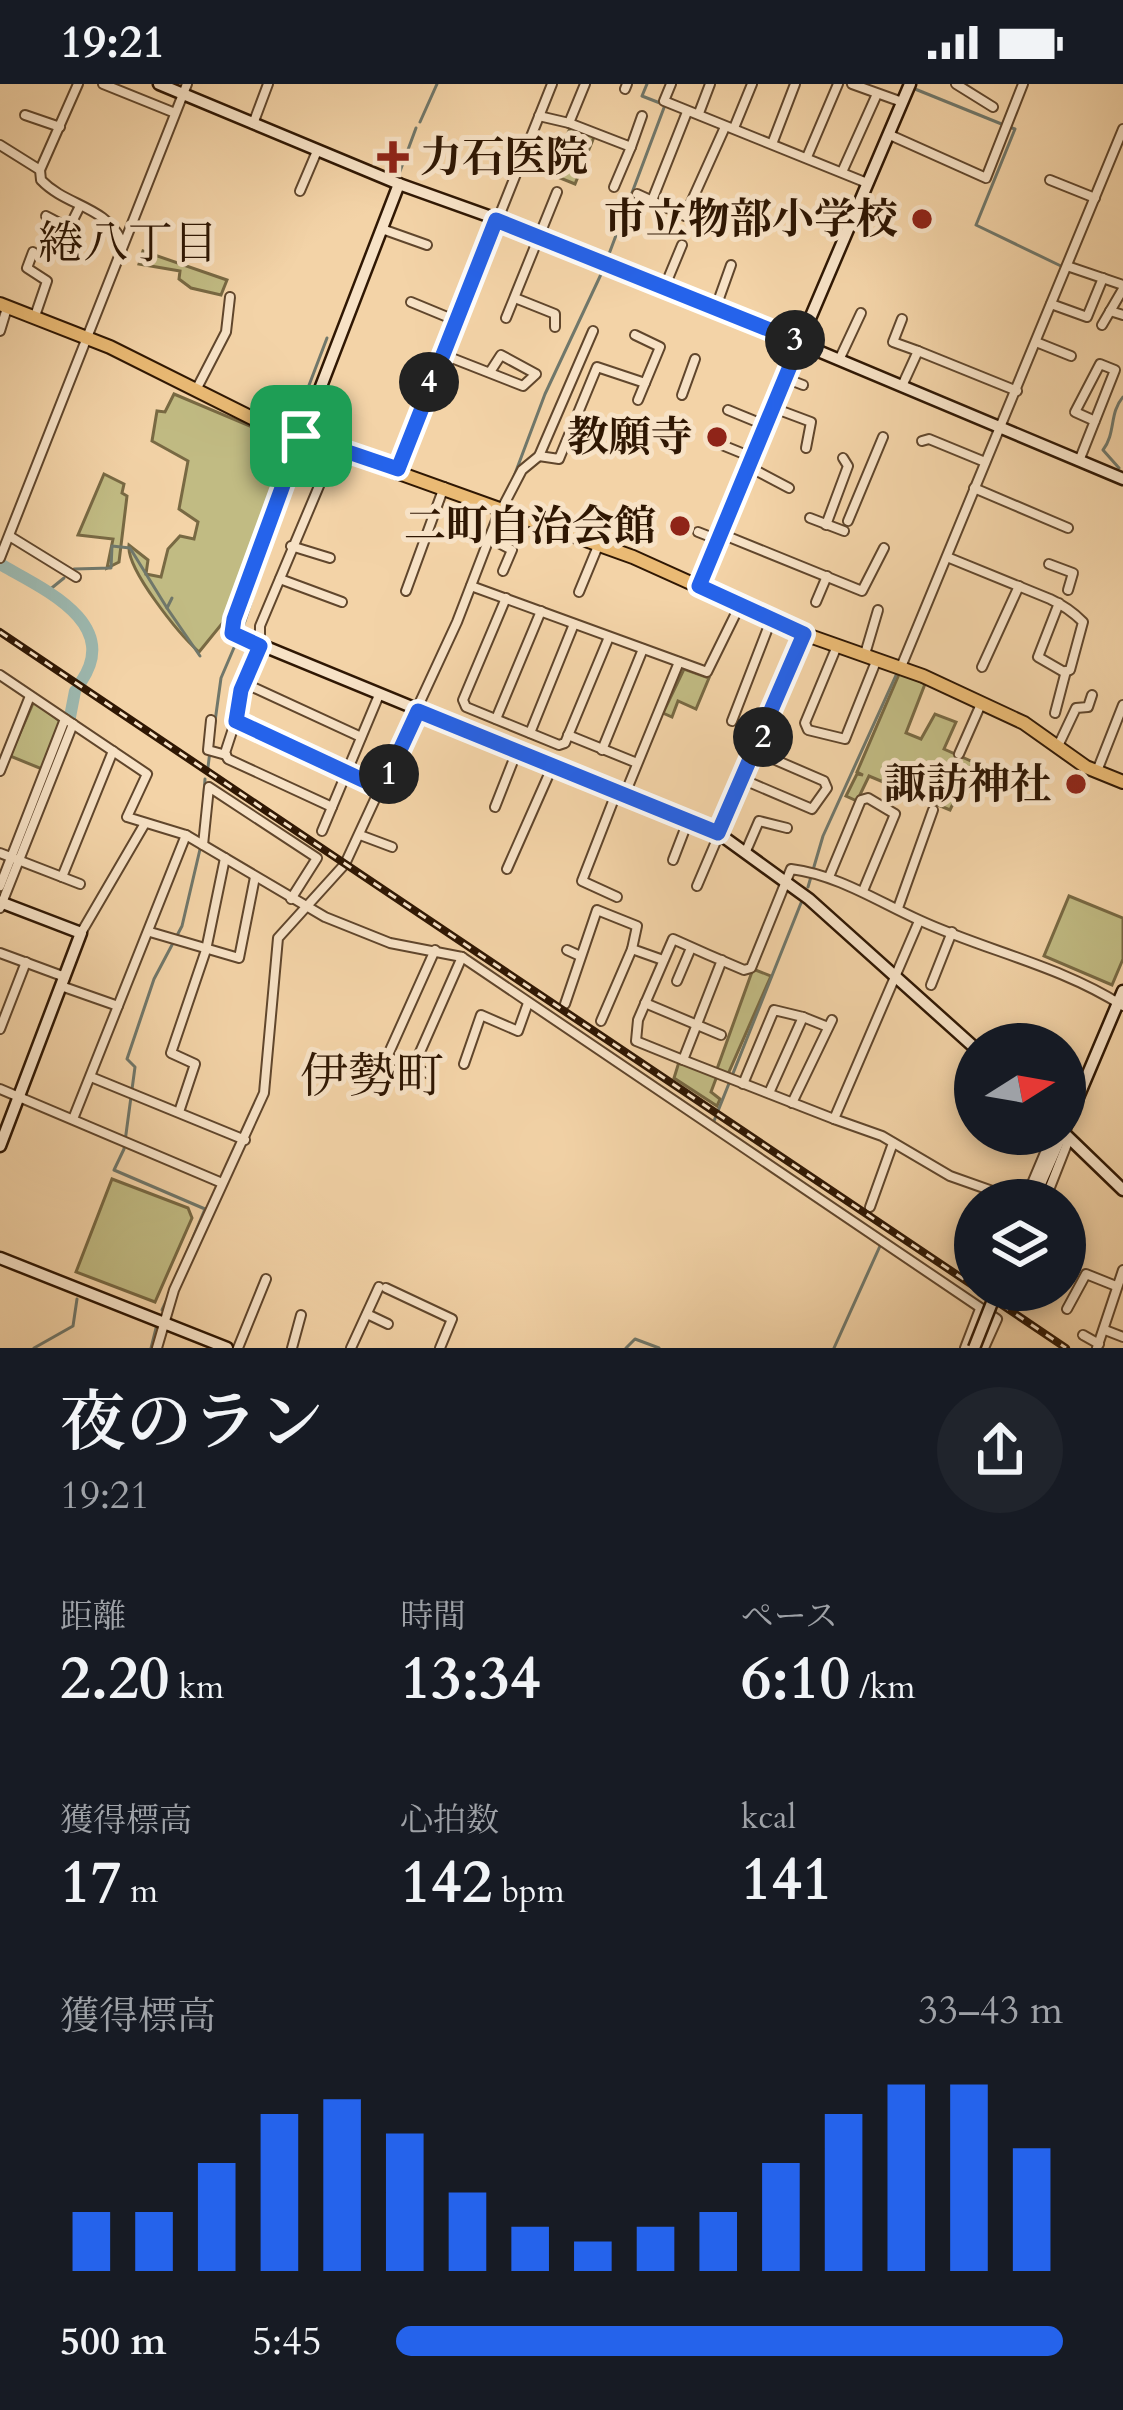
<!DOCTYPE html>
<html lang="ja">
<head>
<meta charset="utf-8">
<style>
  body { margin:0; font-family:Cardo,"Noto Serif JP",serif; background:#20242c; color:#f1f3f6; height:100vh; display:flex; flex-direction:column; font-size:45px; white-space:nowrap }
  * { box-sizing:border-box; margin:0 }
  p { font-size:39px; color:#9ea1a6 }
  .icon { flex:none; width:66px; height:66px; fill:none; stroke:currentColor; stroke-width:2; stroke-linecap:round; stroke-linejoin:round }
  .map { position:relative; height:1264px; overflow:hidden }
  .drawer { display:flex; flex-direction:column; background:#171b24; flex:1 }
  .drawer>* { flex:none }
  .needle { width:78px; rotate:79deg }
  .controls { position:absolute; left:954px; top:939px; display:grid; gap:24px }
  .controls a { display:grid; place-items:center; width:132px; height:132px; border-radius:50%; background:#171b24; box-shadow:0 6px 18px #0003; font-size:60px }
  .pin { position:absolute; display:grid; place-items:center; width:102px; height:102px; color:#fff; margin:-51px; border-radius:24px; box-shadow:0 6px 18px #0006 }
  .km { position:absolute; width:60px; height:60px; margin:-30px; border-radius:50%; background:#222; color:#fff; font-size:33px; line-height:60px; text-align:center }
  .round { display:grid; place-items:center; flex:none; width:126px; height:126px; border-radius:63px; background:#20242c }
  .summary { display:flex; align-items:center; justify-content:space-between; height:204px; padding:0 60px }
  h1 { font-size:66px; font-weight:600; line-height:90px }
  .metrics { display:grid; grid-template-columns:repeat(3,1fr); gap:18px; height:204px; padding:12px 60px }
  .metrics div { display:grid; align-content:center }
  .metrics b { font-size:60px; font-weight:600 }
  .metrics small { font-size:33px; font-weight:400 }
  .metrics p { font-size:33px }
  .chart { height:336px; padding:24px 60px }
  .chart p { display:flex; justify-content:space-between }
  .chart svg { width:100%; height:216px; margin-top:12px; stroke:#2563eb; stroke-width:6 }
  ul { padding:0 60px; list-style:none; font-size:39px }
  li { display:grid; grid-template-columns:192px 144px 1fr; align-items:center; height:90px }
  li i { height:30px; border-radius:15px; background:#2563eb }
  .status { display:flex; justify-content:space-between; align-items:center; height:84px; padding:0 60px; background:#171b24; direction:ltr }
  .status svg { height:33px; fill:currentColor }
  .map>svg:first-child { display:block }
  .green { fill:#c1bb83; stroke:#786943; stroke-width:3 }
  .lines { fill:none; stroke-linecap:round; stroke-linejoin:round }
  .stream { stroke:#70776a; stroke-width:3 }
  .river { stroke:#9cb7ae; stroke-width:12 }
  .street-casing { stroke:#60462c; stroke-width:12 }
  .secondary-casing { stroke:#2f1703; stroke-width:15 }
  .primary-casing { stroke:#2f1703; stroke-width:16 }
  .street { stroke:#f7e2c6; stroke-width:8 }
  .secondary { stroke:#f7e2c6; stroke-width:10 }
  .primary { stroke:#eaba74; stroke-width:12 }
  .rail-casing { stroke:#2f1703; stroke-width:8 }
  .rail { stroke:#f7e2c6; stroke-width:3; stroke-dasharray:9; stroke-linecap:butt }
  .secondary-bridge-casing { stroke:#2f1703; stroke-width:15; stroke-linecap:butt }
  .secondary-bridge { stroke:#f7e2c6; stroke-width:10 }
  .route-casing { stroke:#fff; stroke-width:24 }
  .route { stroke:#2563eb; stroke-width:15 }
  .poi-dot { fill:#8f2418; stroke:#f7e2c6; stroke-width:4.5 }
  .labels { text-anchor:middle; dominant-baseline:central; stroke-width:10; stroke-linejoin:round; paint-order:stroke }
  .poi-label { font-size:42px; font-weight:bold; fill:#2f1703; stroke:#f7e2c6; text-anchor:end }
  .neighbourhood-label { font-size:45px; fill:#2f1703; stroke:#f7e2c6 }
  .quarter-label { font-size:48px; fill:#2f1703; stroke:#f7e2c6 }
</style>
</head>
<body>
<div class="status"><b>19:21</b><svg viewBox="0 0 49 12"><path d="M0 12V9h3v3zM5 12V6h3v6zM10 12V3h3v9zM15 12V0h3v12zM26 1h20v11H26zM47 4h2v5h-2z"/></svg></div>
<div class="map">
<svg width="1123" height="1264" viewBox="0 0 1123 1264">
  <rect width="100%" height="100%" fill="#f3d3a7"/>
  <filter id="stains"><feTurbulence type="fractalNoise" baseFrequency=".00167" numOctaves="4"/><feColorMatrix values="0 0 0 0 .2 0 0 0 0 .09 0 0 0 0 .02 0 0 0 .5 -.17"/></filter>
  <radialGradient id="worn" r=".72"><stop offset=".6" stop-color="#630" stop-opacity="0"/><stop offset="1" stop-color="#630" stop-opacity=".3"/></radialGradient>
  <!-- green -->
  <g class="green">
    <path d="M571 42 594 53 575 100 550 90Z"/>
    <path d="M143 167 227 196 221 211 191 204 179 195 180 187 139 180Z"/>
    <path d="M174 310 283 356 274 402 225 536 199 568C179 550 126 485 129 461L148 476 146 490 161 493 168 465 180 452 194 455 198 438 179 425 188 377 152 357 157 327 165 328Z"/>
    <path d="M104 390 124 400 122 409 127 412 119 478 107 484 113 455 78 451Z"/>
    <path d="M684 585 709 594 696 625 678 617 672 633 663 629Z"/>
    <path d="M900 588 925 600 906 649 921 655 935 630 956 638 944 665 973 678 950 726 869 692 857 717 846 712 857 690 863 691 857 688Z"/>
    <path d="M34 617 61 638 42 685 10 672Z"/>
    <path d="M1069 812 1123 834V875L1112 901 1044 872Z"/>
    <path d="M753 885 771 892 728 990 717 985Z"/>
    <path d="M679 978 717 992 711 1008 720 1015 717 1022 674 994Z"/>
    <path d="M112 1095 188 1124 192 1134 155 1218 76 1188Z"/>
  </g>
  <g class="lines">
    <!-- stream -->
    <g class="stream">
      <path d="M915 5 1004 41"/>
      <path d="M420 38 437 0"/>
      <path d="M1009 43 1015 45 976 141 1063 183"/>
      <path d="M399 90 416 44"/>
      <path d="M609 170 665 21 642 12 647 0"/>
      <path d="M145 287 249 339"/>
      <path d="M295 338 327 254"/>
      <path d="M1119 384 1103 366C1116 349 1109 329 1123 313"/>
      <path d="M513 395 545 310 603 186"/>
      <path d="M263 434 286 360"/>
      <path d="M942 474 980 382"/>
      <path d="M74 485 111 484 112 462 130 464 167 524"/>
      <path d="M48 507 64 494"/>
      <path d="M172 514 167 524 200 572"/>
      <path d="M244 540 264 478"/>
      <path d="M213 652 221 594 236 559"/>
      <path d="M208 683 210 667"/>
      <path d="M203 725 205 695"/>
      <path d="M808 803 823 752 897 589"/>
      <path d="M714 1037 801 819"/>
      <path d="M184 1175 205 1125 114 1086 124 1065 135 983 127 975 154 895 182 842 201 761"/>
      <path d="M162 1226 169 1211"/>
      <path d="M34 1264 73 1242 77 1215"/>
      <path d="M151 1264 156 1244"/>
      <path d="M626 1264 635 1255 659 1264"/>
      <path d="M834 1264 880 1162"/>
    </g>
    <!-- river -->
    <g class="river">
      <path d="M0 480C41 504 122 538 81 598"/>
      <path d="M70 633 75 607"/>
      <path d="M17 769 67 644"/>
      <path d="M2 807 13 780"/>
    </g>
    <!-- street casing -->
    <g class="street-casing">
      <g id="street">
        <path d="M103 0 175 29"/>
        <path d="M671 0 664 17 867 99"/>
        <path d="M852 0 902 18"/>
        <path d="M956 0 993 23"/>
        <path d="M625 5 627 0"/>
        <path d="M699 29 710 0"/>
        <path d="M25 31 60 43"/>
        <path d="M539 32 569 39 585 0"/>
        <path d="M569 39 631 63 642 32"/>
        <path d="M253 40 268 0"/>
        <path d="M734 44 752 0"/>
        <path d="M890 51 986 94 1023 0"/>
        <path d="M772 60 795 0"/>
        <path d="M0 61 40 86 41 96C66 122 105 122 121 156"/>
        <path d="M807 73 838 0"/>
        <path d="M40 86 78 0"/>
        <path d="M842 88 877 10"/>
        <path d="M1050 96 1095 114"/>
        <path d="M614 103 631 63"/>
        <path d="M300 107 317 67"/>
        <path d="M637 110 685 132 725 43"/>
        <path d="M651 119 687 28"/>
        <path d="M46 132 69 144 80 122"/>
        <path d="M382 145 427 161"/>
        <path d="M33 168 27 184 47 197 35 232"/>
        <path d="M1067 182 1123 201"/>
        <path d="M665 202 682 161"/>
        <path d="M515 214 555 230V243"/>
        <path d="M411 218 457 237"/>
        <path d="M1051 220 1087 233 1103 194"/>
        <path d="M716 223 731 181"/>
        <path d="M1110 227 1123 231"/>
        <path d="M506 234 557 108"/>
        <path d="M902 235 893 258 918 267"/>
        <path d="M1102 241 1123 205"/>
        <path d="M0 247 7 224"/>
        <path d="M635 251 660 263 638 316"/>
        <path d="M1036 258 1071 272"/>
        <path d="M444 271 523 302 536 290 501 271 490 288"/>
        <path d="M839 276 861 229"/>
        <path d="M785 294 803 301"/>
        <path d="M902 302 918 267 1017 307"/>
        <path d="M196 306 226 248 230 213"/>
        <path d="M682 311 695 275"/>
        <path d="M771 323 811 338 806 364"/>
        <path d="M728 326 762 340"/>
        <path d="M922 357 929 355 985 378"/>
        <path d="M722 361 754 374"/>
        <path d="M539 372 559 375 597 283 645 299"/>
        <path d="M1079 377 1115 286 1100 280 1075 328 1095 337"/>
        <path d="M751 384 789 404"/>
        <path d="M398 385 552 0"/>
        <path d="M974 404 1068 444"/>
        <path d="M810 434 844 447"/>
        <path d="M848 437 883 353"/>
        <path d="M826 441 848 382 843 374"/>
        <path d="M698 448 721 457"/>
        <path d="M724 451 862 507 884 464"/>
        <path d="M11 453 76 493"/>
        <path d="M489 454 512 466 503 487"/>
        <path d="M291 462 330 474"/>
        <path d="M947 473 1050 515C1063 521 1073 528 1083 538L1070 586 1064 588 1038 573 1059 519"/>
        <path d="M0 474 187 0"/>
        <path d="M1049 480 1073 489 1068 506"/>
        <path d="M280 495 342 518"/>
        <path d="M471 502 707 588 740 521"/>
        <path d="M699 502 724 451 762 347"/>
        <path d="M406 507 444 403"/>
        <path d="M579 508 598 462"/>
        <path d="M506 514 463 616 466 623 559 661 565 659 609 553"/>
        <path d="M816 518 827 492"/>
        <path d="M837 562 805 639 808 646 845 655 877 575"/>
        <path d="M865 570 878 526"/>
        <path d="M901 583 1123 45"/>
        <path d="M982 583 1019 502"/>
        <path d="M0 591 147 690 127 733 186 751 325 833 390 859 462 873 997 1235 984 1264"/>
        <path d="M244 599 361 653"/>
        <path d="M1055 629 1066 587"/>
        <path d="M496 635 541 527"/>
        <path d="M211 636 208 666 226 671"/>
        <path d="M236 637 382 705"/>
        <path d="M732 637 771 536"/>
        <path d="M530 649 574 540"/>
        <path d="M568 651 637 679"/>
        <path d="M1058 662 1076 624 1088 623 1092 611"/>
        <path d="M602 666 643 565"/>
        <path d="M959 670 981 620"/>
        <path d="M0 687 30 612"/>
        <path d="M1097 687 1123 621"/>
        <path d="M744 696 812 725 827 704 824 697 757 668"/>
        <path d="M617 707 582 797 617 813"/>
        <path d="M625 710 679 578"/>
        <path d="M332 723 228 675 225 669 260 562V542L335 364"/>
        <path d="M495 723 517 667"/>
        <path d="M322 747 379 611"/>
        <path d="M360 751 392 763"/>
        <path d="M203 761 209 703 317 774 291 815"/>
        <path d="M746 767 759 737 787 744"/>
        <path d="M0 769 62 793 113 667"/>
        <path d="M673 776 688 737"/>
        <path d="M507 785 553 681"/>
        <path d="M62 793 80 800"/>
        <path d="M829 793 861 716 868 714 895 730 863 807"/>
        <path d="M0 802 65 635"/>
        <path d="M697 802 804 551"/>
        <path d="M0 824 73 640"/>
        <path d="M898 824 933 726"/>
        <path d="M919 837 834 1035 882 1052 950 1092 1018 1116"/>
        <path d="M150 848 239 874 255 793"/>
        <path d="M81 849 144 741"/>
        <path d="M567 866 578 871"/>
        <path d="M0 869 65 893"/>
        <path d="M722 876 683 976 636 957 638 936 673 855C697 866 720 876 744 886L751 884 791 785C838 791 877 817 919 836 986 867 1059 881 1123 922"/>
        <path d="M677 897 691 864"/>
        <path d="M931 901 952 848"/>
        <path d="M61 902 118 922"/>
        <path d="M645 919 721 951"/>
        <path d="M565 920 597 826 637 842 632 865 663 876"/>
        <path d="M601 937 632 865"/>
        <path d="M0 945 26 878"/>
        <path d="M683 976 834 1035"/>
        <path d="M464 980 481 931 518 947 528 919"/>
        <path d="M413 984 462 873"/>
        <path d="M432 991 387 973 435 866"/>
        <path d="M91 993 245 1056"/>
        <path d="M743 1000 774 926 803 933"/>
        <path d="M0 1005 222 1099"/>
        <path d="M769 1009 803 933 828 943"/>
        <path d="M792 1019 832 936"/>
        <path d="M179 1028 195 980 171 969 206 866 225 774"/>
        <path d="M73 1035 186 751"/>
        <path d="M1025 1116 1052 1052 1058 1050"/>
        <path d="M1045 1116 1067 1060 1064 1051"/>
        <path d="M870 1123 893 1059"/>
        <path d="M970 1179 975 1168"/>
        <path d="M386 1204 452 1235 440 1264"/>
        <path d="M1067 1225 1086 1190 1116 1202"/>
        <path d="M367 1230 388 1240"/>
        <path d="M1105 1246 1123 1253"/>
        <path d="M1083 1251 1099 1260"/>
        <path d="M157 1264 174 1206 264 1009 278 854 345 780 457 538 497 434 522 386 539 372 593 247"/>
        <path d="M238 1264 266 1195"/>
        <path d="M292 1264 301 1231"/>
        <path d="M351 1264 379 1203"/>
        <path d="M965 1264 980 1225"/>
        <path d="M1097 1264 1123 1186"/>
      </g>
    </g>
    <!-- secondary casing -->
    <g class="secondary-casing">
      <g id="secondary">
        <path d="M159 0 399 100 547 153 1123 395"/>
        <path d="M399 100 258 466 232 549 718 749 809 815 975 964"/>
        <path d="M762 347 910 0"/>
        <path d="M0 818 81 849 0 1062"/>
        <path d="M1065 1044 1123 907"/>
        <path d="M1065 1050 1123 1106"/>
        <path d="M1033 1116 1062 1050"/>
        <path d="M0 1174 227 1264"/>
      </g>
    </g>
    <!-- primary casing -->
    <g class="primary-casing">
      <path id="primary" d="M0 220 110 263 268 342 633 473 804 550 923 592 1024 639 1086 683 1123 698"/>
    </g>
    <!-- street -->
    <use href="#street" class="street"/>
    <!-- secondary -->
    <use href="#secondary" class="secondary"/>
    <!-- primary -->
    <use href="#primary" class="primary"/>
    <!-- rail casing -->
    <g class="rail-casing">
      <path id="rail" d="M0 548 1066 1264"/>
    </g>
    <!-- rail -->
    <use href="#rail" class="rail"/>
    <!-- secondary-bridge casing -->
    <g class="secondary-bridge-casing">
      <path id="secondary-bridge" d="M974 1264 997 1206"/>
    </g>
    <!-- secondary-bridge -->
    <use href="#secondary-bridge" class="secondary-bridge"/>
  </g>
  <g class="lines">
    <!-- route casing -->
    <g class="route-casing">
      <path id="route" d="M496 136 800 258 699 502 804 550 718 749 418 627 382 705 236 637 241 606 260 562 232 549 234 535 301 352 398 385Z"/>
    </g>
    <!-- route -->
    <use href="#route" class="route"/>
  </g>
  <!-- markers -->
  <g class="poi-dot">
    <path d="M387 55h12v12h12v12h-12v12h-12v-12h-12v-12h12z"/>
    <circle cx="922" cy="135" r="12"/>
    <circle cx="717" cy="353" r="12"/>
    <circle cx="680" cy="442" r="12"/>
    <circle cx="1076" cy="700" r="12"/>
  </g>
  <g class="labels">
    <!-- poi labels -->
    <g class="poi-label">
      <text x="420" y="73" text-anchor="start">力石医院</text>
      <text x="898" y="135">市立物部小学校</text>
      <text x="693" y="353">教願寺</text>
      <text x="656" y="442">二町自治会館</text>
      <text x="1052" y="700">諏訪神社</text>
    </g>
    <!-- neighbourhood labels -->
    <g class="neighbourhood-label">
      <text x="128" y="159">綣八丁目</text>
    </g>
    <!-- quarter labels -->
    <g class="quarter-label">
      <text x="372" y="992">伊勢町</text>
    </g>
  </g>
  <rect width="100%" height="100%" filter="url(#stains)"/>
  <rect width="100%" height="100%" fill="url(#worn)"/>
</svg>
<div class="controls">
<a><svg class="needle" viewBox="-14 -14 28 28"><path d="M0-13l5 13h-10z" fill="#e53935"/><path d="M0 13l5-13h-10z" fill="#9ea1a6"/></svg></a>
<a><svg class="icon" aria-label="layers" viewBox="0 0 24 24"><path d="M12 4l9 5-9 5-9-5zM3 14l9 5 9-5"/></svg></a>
</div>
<div class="pin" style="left:301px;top:352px;background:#1e9e55"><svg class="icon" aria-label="arrive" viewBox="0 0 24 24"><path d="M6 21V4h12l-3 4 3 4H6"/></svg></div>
<b class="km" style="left:389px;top:690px">1</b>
<b class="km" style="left:763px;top:653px">2</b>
<b class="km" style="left:795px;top:256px">3</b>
<b class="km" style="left:429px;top:298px">4</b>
</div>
<section class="drawer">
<div class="summary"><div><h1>夜のラン</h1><p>19:21</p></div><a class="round"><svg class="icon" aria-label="share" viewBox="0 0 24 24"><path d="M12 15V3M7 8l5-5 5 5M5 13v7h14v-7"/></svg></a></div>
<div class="metrics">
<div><p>距離</p><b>2.20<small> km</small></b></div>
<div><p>時間</p><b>13:34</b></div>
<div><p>ペース</p><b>6:10<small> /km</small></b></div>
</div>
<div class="metrics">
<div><p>獲得標高</p><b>17<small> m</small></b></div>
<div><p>心拍数</p><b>142<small> bpm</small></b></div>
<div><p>kcal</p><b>141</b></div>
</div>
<div class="chart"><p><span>獲得標高</span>33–43 m</p>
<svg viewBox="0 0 160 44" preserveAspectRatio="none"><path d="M5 44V32M15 44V32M25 44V22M35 44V12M45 44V9M55 44V16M65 44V28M75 44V35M85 44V38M95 44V35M105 44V32M115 44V22M125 44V12M135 44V6M145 44V6M155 44V19"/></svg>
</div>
<ul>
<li><b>500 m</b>5:45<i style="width:100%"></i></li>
</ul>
</section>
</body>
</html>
